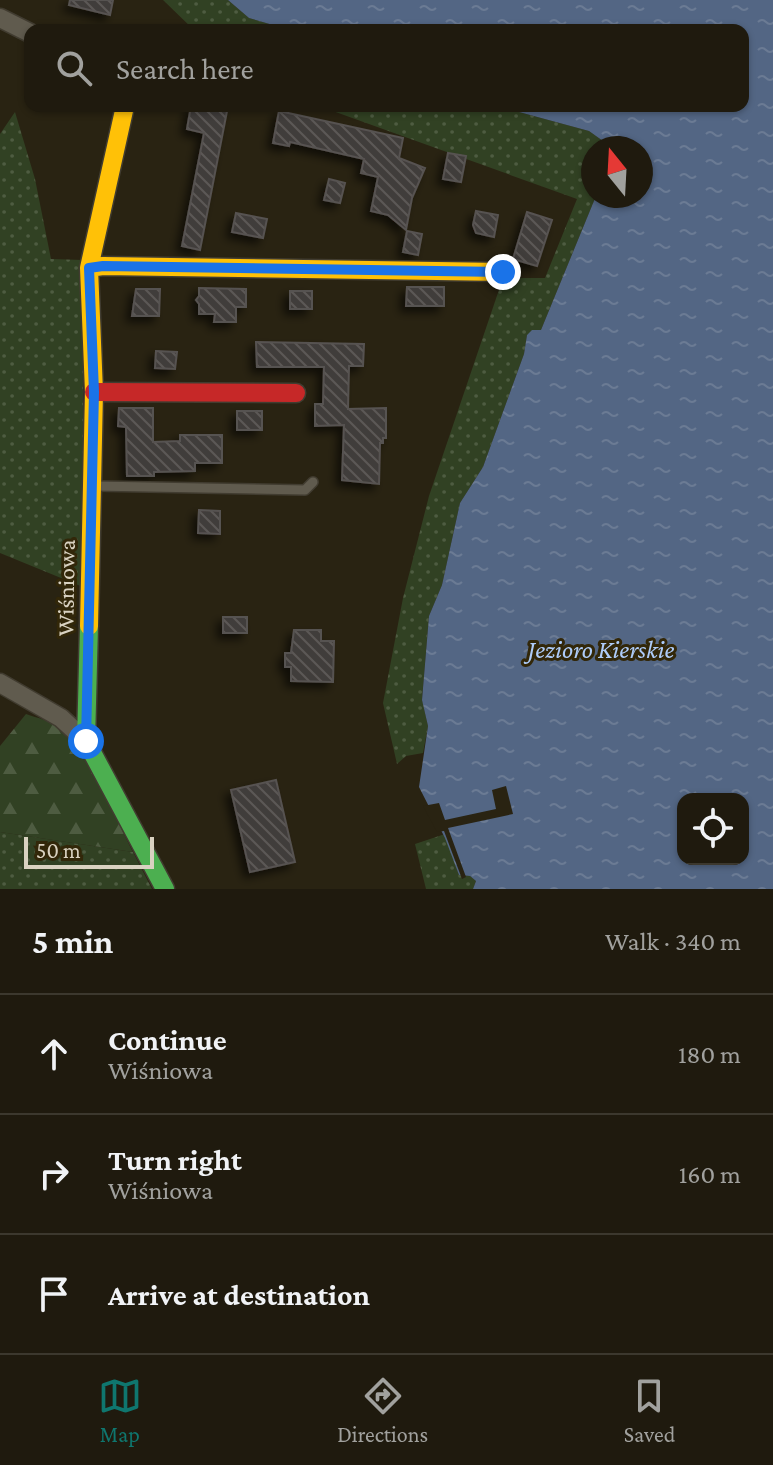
<!DOCTYPE html>
<html lang="en">
<head>
<meta charset="utf-8">
<style>
	:root { --surface:#1f1a0e; --page:#272317; --text:#f1f3f6; --muted:#a1a19e; --line:#3c382e; --accent:#0f766e }
	body { margin:0; font-family:"Crimson Pro",serif; background:var(--page); color:var(--text) }
	.controls { position:absolute; right:24px; bottom:24px; display:grid; overflow:hidden; border-radius:16px; box-shadow:0 2px 6px #0004 }
	.controls button { width:72px; height:72px; display:grid; place-items:center; padding:0; border:0; border-bottom:2px solid var(--line); background:var(--surface); color:var(--text); font:40px sans-serif }
	.compass { position:absolute; left:581px; top:136px; width:72px; height:72px; border-radius:50%; background:var(--surface); box-shadow:0 2px 6px #0004; rotate:342deg }
	.scale { position:absolute; left:24px; bottom:20px; width:130px; box-sizing:border-box; padding-left:8px; border:4px solid #d9d2c1; border-top:0; font-size:22px; line-height:28px; white-space:nowrap; color:#d9d2c1; -webkit-text-stroke:6px #322709; paint-order:stroke }
	.stop { position:absolute; width:24px; height:24px; margin:-18px; border:6px solid #1a73e8; border-radius:50%; background:#fff }
	.stop.end { background:#1a73e8; border-color:#fff; box-shadow:0 2px 8px #0008 }
	.list { margin:0; padding:0; list-style:none }
	h2 { display:flex; justify-content:space-between; align-items:center; height:104px; margin:0; padding:0 32px; font-size:34px }
	h2 small { font-size:26px; font-weight:400; color:var(--muted) }
	.list li { display:grid; grid-template-columns:52px 1fr auto; gap:24px; align-items:center; box-sizing:border-box; height:120px; padding:0 32px; border-top:2px solid var(--line) }
	.list b { display:block; font-size:30px; white-space:nowrap }
	.list p { margin:0; font-size:26px; white-space:nowrap; color:var(--muted) }
	.list em { font-size:26px; font-style:normal; color:var(--muted) }
	.icon { flex:none; width:44px; height:44px; fill:none; stroke:currentColor; stroke-width:2; stroke-linecap:round; stroke-linejoin:round }
	.map { position:relative; flex:none; width:773px; height:889px; overflow:hidden }
	.search { position:absolute; background:var(--surface); box-shadow:0 2px 6px #0004; left:24px; right:24px; top:24px; height:88px; display:flex; align-items:center; gap:20px; box-sizing:border-box; padding:0 28px; border-radius:16px; color:var(--muted); font-size:30px }
	.sheet { height:464px; background:var(--surface) }
	nav { display:flex; justify-content:space-around; align-items:center; box-sizing:border-box; height:112px; border-top:2px solid var(--line); background:var(--surface); font-size:22px; color:var(--muted) }
	nav a { display:grid; justify-items:center; gap:4px }
	nav .on { color:var(--accent) }
	.map>svg:first-child { display:block }
</style>
</head>
<body>
<div class="map">
<svg width="773" height="889" viewBox="0 0 773 889">
	<defs>
		<pattern id="grass-dots" width="8" height="8" patternUnits="userSpaceOnUse" patternTransform="scale(2)"><rect width="8" height="8" fill="#314123"/><path d="M2 2h.1M6 6h.1" fill="none" stroke="#4e5c41" stroke-width="1.8" stroke-linecap="round"/></pattern>
		<pattern id="forest-firs" width="22" height="20" patternUnits="userSpaceOnUse" patternTransform="scale(2)"><rect width="22" height="20" fill="#314123"/><path d="M5 1l3.5 6h-7zM16 11l3.5 6h-7z" fill="#4e5c41"/></pattern>
		<pattern id="water-ripples" width="26" height="14" patternUnits="userSpaceOnUse" patternTransform="scale(2)"><rect width="26" height="14" fill="#536684"/><path d="M2 4q2-2 4 0t4 0M15 11q2-2 4 0t4 0" fill="none" stroke="#6b7b94"/></pattern>
		<pattern id="building-back-hatch" width="6" height="6" patternUnits="userSpaceOnUse" patternTransform="scale(2)"><rect width="6" height="6" fill="#413d3b"/><path d="M-1 5l2 2M0 0l6 6M5-1l2 2" fill="none" stroke="#5c5856"/></pattern>
		<filter id="shadow"><feDropShadow dx="-5.5" dy="5.5" stdDeviation="4" flood-color="#0009"/></filter>
	</defs>
	<rect width="100%" height="100%" fill="#292312"/>
	<!-- grass -->
	<path fill="url(#grass-dots)" d="M 163,0 L 228,0 L 249,18 L 290,30 L 194,30 Z
		M 319,106 L 497,106 L 589,131 L 603,141 L 607,148 L 593,148 L 593,196 L 596,196 L 541,330 L 527,335 L 524,354 L 483,467 L 460,503 L 442,585 L 429,616 L 422,699 L 428,726 L 423,753 L 406,756 L 397,764 L 383,703 L 403,598 L 429,496 L 503,278 L 545,278 L 577,199 Z
		M 15,112 L 35,179 L 51,259 L 83,260 L 83,587 L 0,553 L 0,134 Z
		M 0,832 L 133,852 L 152,889 L 0,889 Z
		M 445,834 L 459,875 L 470,876 L 476,881 L 473,889 L 426,889 L 415,844 Z"/>
	<!-- forest -->
	<path fill="url(#forest-firs)" d="M 26,714 C 37,718 52,721 61,728 C 90,751 115,818 133,852 L 0,832 L 0,746 Z"/>
	<!-- water -->
	<path fill="url(#water-ripples)" fill-rule="evenodd" d="M 228,0 L 773,0 L 773,889 L 473,889 L 476,881 L 470,876 L 459,875 L 445,838 L 419,787 L 428,726 L 422,700 L 429,616 L 442,585 L 460,503 L 483,467 L 524,354 L 527,335 L 532,330 L 541,330 L 596,196 L 641,196 L 641,148 L 607,148 L 603,141 L 589,131 L 497,106 L 743,106 L 743,30 L 290,30 L 249,18 ZM 683,799 L 743,799 L 743,859 L 683,859 Z"/>
	<!-- pier -->
	<path fill="#292312" d="M 506,786 L 513,814 L 448,828 L 466,877 L 462,879 L 444,831 L 437,832 L 423,806 L 439,803 L 445,820 L 496,809 L 492,790 Z"/>
	<!-- building -->
	<path fill="url(#building-back-hatch)" stroke="#575251" stroke-width="2" filter="url(#shadow)" d="M 70,0 L 113,0 L 110,15 L 69,5 Z
		M 191,106 L 228,106 L 200,250 L 182,246 L 204,133 L 187,129 Z
		M 279,111 L 403,138 L 399,158 L 425,168 L 412,198 L 406,230 L 388,215 L 371,211 L 378,177 L 361,173 L 364,159 L 290,142 L 289,146 L 273,143 Z
		M 448,153 L 466,156 L 461,182 L 443,179 Z
		M 329,179 L 345,183 L 340,203 L 324,200 Z
		M 476,211 L 498,215 L 494,237 L 476,233 L 473,225 Z
		M 527,212 L 552,220 L 537,266 L 513,259 Z
		M 236,213 L 267,219 L 263,238 L 232,232 Z
		M 407,231 L 422,234 L 418,255 L 403,252 Z
		M 407,287 L 444,287 L 444,306 L 406,306 Z
		M 199,288 L 246,289 L 246,307 L 236,307 L 236,322 L 214,322 L 215,314 L 199,314 L 199,304 L 196,300 L 199,296 Z
		M 136,289 L 160,289 L 159,316 L 132,316 Z
		M 290,291 L 312,291 L 312,309 L 290,309 Z
		M 256,342 L 364,344 L 363,366 L 349,366 L 348,409 L 386,408 L 386,438 L 383,438 L 383,443 L 380,443 L 379,484 L 342,480 L 344,425 L 315,426 L 315,404 L 323,404 L 324,367 L 257,367 Z
		M 156,351 L 177,352 L 175,369 L 155,368 Z
		M 119,408 L 153,408 L 153,442 L 180,441 L 180,435 L 222,435 L 222,463 L 195,463 L 195,471 L 154,472 L 154,476 L 127,476 L 126,427 L 118,426 Z
		M 237,411 L 262,411 L 262,430 L 237,430 Z
		M 199,510 L 220,511 L 220,534 L 198,533 Z
		M 223,617 L 247,617 L 247,633 L 223,633 Z
		M 294,630 L 321,630 L 321,641 L 334,641 L 333,682 L 291,681 L 291,667 L 285,667 L 285,653 L 291,653 Z
		M 276,780 L 295,862 L 250,872 L 231,790 Z"/>
	<g fill="none" stroke-linecap="round" stroke-linejoin="round">
		<defs>
			<path id="lane" d="M 95,486 L 305,490 L 313,482"/>
			<path id="street" d="M 0,18 L 30,33
				M 0,683 L 61,718 L 86,741"/>
			<path id="fast" d="M 89,626 L 86,741 L 165,889"/>
			<path id="slow" d="M 89,268 L 103,266 L 503,272
				M 89,626 L 94,392 L 89,268 L 125,106"/>
			<path id="jam" d="M 94,392 L 296,393"/>
		</defs>
		<!-- lane casing -->
		<use href="#lane" stroke="#413c30" stroke-width="12"/>
		<!-- street casing -->
		<use href="#street" stroke="#413c30" stroke-width="21"/>
		<!-- fast casing -->
		<use href="#fast" stroke="#413c30" stroke-width="21"/>
		<!-- slow casing -->
		<use href="#slow" stroke="#413c30" stroke-width="21"/>
		<!-- jam casing -->
		<use href="#jam" stroke="#413c30" stroke-width="21"/>
		<!-- lane -->
		<use href="#lane" stroke="#605b4e" stroke-width="9"/>
		<!-- street -->
		<use href="#street" stroke="#605b4e" stroke-width="18"/>
		<!-- fast -->
		<use href="#fast" stroke="#4caf50" stroke-width="18"/>
		<!-- slow -->
		<use href="#slow" stroke="#ffc107" stroke-width="18"/>
		<!-- jam -->
		<use href="#jam" stroke="#c62828" stroke-width="18"/>
	</g>
	<g fill="none" stroke-linecap="round" stroke-linejoin="round">
		<!-- route -->
		<path stroke="#1a73e8" stroke-width="10" d="M 86,741 L 94,392 L 89,268 L 103,266 L 503,272"/>
	</g>
	<g text-anchor="middle" stroke-width="6" stroke-linejoin="round" paint-order="stroke">
		<!-- street labels -->
		<g font-size="24" fill="#d9d2c1" stroke="#322709">
			<text transform="translate(66 588) rotate(-89)" y="8">Wiśniowa</text>
		</g>
		<!-- water labels -->
		<g font-size="26" font-style="italic" fill="#aeccf9" stroke="#322709">
			<text x="601" y="658">Jezioro Kierskie</text>
		</g>
	</g>
</svg>
<div class="controls">
<button><svg class="icon" aria-label="locate" viewBox="0 0 24 24"><circle cx="12" cy="12" r="6"/><path d="M12 2v4M12 18v4M2 12h4M18 12h4"/></svg></button>
</div>
<svg class="compass" viewBox="-18 -18 36 36"><path d="M0-13l5 13h-10z" fill="#e53935"/><path d="M0 13l5-13h-10z" fill="#a1a19e"/></svg>
<div class="scale">50 m</div>
<div class="stop" style="left:86px;top:741px"></div>
<div class="stop end" style="left:503px;top:272px"></div>
<div class="search"><svg class="icon" aria-label="search" viewBox="0 0 24 24"><circle cx="10" cy="10" r="6"/><path d="M15 15l6 6"/></svg>Search here</div>
</div>
<section class="sheet">
<h2>5 min<small>Walk · 340 m</small></h2>
<ul class="list">
<li><svg class="icon" aria-label="ahead" viewBox="0 0 24 24"><path d="M12 20V5M6 11l6-6 6 6"/></svg><div><b>Continue</b><p>Wiśniowa</p></div><em>180 m</em></li>
<li><svg class="icon" aria-label="right" viewBox="0 0 24 24"><path d="M7 20v-9h11M14 6l5 5-5 5"/></svg><div><b>Turn right</b><p>Wiśniowa</p></div><em>160 m</em></li>
<li><svg class="icon" aria-label="arrive" viewBox="0 0 24 24"><path d="M6 21V4h12l-3 4 3 4H6"/></svg><div><b>Arrive at destination</b></div></li>
</ul>
</section>
<nav>
<a class="on"><svg class="icon" aria-label="map" viewBox="0 0 24 24"><path d="M3 6l6-2 6 2 6-2v14l-6 2-6-2-6 2zM9 4v14M15 6v14"/></svg>Map</a>
<a><svg class="icon" aria-label="directions" viewBox="0 0 24 24"><path d="M12 3l9 9-9 9-9-9zM9 14v-3h6M13 9l2 2-2 2"/></svg>Directions</a>
<a><svg class="icon" aria-label="saved" viewBox="0 0 24 24"><path d="M7 4h10v16l-5-4-5 4z"/></svg>Saved</a>
</nav>
</body>
</html>
